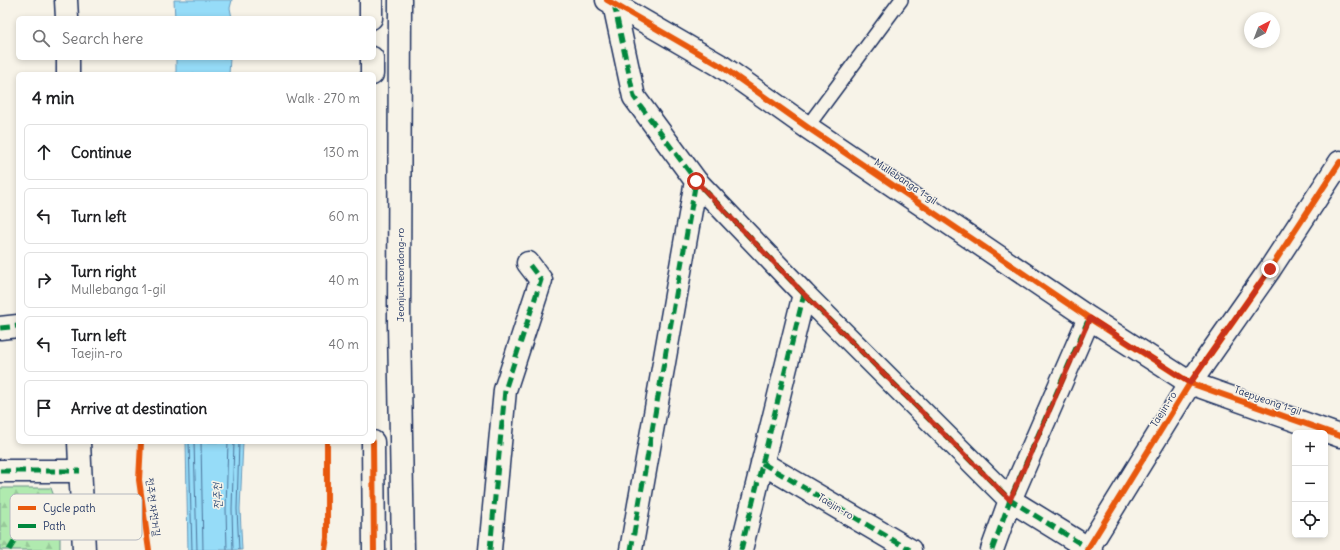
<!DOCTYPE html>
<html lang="en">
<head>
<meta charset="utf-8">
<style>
	:root { --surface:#fff; --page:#f2f2f2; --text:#202124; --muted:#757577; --line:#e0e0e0 }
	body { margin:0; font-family:Delius,"Poor Story",sans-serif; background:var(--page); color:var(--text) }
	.controls { position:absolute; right:12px; bottom:12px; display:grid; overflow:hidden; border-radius:6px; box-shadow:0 2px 6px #0003 }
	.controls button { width:36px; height:36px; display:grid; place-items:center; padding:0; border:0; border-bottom:1px solid var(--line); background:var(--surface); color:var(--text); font:20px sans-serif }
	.compass { position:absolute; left:1244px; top:12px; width:36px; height:36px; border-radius:50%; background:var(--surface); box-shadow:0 2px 6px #0003; rotate:42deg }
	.stop { position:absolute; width:12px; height:12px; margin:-9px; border:3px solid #c8321e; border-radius:50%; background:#fff }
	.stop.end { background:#c8321e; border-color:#fff; box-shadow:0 1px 4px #0008 }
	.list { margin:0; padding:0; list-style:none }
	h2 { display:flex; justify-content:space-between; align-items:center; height:52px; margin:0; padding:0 16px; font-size:17px }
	h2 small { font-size:13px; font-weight:400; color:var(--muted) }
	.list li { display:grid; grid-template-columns:26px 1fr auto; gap:12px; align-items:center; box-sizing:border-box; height:56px; margin:0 8px 8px; padding:0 8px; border:1px solid var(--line); border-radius:6px }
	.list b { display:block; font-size:15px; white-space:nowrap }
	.list p { margin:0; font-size:13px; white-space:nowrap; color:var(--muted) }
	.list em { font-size:13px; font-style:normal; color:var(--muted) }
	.icon { flex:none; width:22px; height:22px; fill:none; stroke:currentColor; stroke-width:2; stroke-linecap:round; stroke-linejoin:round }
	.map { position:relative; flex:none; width:1340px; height:550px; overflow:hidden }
	.search { position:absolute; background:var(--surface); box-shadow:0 2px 6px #0003; left:16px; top:16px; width:360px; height:44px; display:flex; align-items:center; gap:10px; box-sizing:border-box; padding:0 14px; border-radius:6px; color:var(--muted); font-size:15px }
	.panel { position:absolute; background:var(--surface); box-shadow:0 2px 6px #0003; left:16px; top:72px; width:360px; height:372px; border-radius:6px }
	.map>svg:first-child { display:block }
</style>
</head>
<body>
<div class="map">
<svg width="1340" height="550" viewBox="0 0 1340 550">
	<defs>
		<pattern id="forest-firs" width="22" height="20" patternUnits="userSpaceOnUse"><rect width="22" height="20" fill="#b0eaaf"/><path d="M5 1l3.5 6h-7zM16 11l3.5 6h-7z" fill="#97c999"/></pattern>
	</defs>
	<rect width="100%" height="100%" fill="#f7f3e8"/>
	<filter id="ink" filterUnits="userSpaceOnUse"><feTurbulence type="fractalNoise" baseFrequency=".025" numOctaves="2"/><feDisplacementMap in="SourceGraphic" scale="8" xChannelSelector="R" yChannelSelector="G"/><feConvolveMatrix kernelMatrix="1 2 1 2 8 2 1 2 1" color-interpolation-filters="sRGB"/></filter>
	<g filter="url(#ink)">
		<!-- forest -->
		<path fill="url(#forest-firs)" stroke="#668c86" d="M 0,488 L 51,488 L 60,513 L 60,550 L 0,550 Z"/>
		<!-- water -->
		<path fill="#96dcf8" stroke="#6597ba" d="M 174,0 L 232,0 L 230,8 L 232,18 L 175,18 Z
			M 176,58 L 230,58 L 229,74 L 176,74 Z
			M 186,442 L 243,442 L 240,509 L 242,550 L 188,550 Z"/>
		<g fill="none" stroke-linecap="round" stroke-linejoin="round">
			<!-- shore -->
			<path stroke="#4c749c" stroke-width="1" d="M 189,442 L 192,550
				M 194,442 L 197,550
				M 201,442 L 203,550
				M 227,550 L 226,509 L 228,442
				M 233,550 L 232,509 L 234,442
				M 239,550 L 237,509 L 239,442"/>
			<defs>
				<path id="lane" d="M 807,127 L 901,0"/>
				<path id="street" d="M 66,0 L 67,18
					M 607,0 L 721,66 L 807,127 L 1089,318 L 1190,383 L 1340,436
					M 614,4 L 634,97 L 696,181 L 804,294 L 1010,500 L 1091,550
					M 68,58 L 68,74
					M 0,328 L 18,326
					M 79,442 L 84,550
					M 762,463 L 910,550
					M 0,471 L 80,471
					M 490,550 L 505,390 L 541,280 L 528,263
					M 631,550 L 696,181
					M 741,550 L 804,294
					M 992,550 L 1010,500 L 1089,318"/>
				<path id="secondary" d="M 371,0 L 371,18
					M 400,0 L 399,324 L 403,550
					M 372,58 L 372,74
					M 373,442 L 374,550
					M 1087,550 L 1190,383 L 1270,269 L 1340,162"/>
			</defs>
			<!-- lane casing -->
			<use href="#lane" stroke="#1b2f5e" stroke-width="16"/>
			<!-- street casing -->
			<use href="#street" stroke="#1b2f5e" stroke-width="25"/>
			<!-- secondary casing -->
			<use href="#secondary" stroke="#1b2f5e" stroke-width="25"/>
			<!-- lane -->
			<use href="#lane" stroke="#f7f3e8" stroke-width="13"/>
			<!-- street -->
			<use href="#street" stroke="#f7f3e8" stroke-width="22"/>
			<!-- secondary -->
			<use href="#secondary" stroke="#f7f3e8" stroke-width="22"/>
			<!-- quiet -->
			<path stroke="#00873e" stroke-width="5" stroke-dasharray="10 5" stroke-linecap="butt" d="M 614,4 L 634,97 L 696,181 L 804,294 L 1010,500 L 1091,550
				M 0,328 L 18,326
				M 762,463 L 910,550
				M 0,471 L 80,471
				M 9,550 L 20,532 L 37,528 L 83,526
				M 490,550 L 505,390 L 541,280 L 528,263
				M 631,550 L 696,181
				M 741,550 L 804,294
				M 992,550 L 1010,500 L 1089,318"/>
			<defs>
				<path id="cycleway" d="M 607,0 L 721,66 L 807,127 L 1089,318 L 1190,383 L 1340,436
					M 141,442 L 139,480 L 149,550
					M 373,442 L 374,550
					M 325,550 L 327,537 L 327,442
					M 1087,550 L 1190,383 L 1270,269 L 1340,162"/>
			</defs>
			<!-- cycleway casing -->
			<use href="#cycleway" stroke="#f7f3e8" stroke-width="8"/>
			<!-- cycleway -->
			<use href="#cycleway" stroke="#e8590c" stroke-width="6"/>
		</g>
	</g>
	<g fill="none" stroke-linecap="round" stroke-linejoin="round" filter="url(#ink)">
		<!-- route -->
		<path stroke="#c8321e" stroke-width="5" d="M 696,181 L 804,294 L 1010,500 L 1090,318 L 1190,383 L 1270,269"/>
	</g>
	<g text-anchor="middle" stroke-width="3" stroke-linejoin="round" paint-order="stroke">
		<!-- street labels -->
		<g font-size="10" fill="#1b2f5e" stroke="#f7f3e8">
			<text transform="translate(906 181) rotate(34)" y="4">Mullebanga 1-gil</text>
			<text transform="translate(400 275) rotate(-90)" y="4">Jeonjucheondong-ro</text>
			<text transform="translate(1268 400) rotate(19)" y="4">Taepyeong 1-gil</text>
			<text transform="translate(1163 409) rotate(-58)" y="4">Taejin-ro</text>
			<text transform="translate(836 506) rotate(31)" y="4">Taejin-ro</text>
			<text transform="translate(154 507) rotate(83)" y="4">전주천 자전거길</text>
		</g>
		<!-- water labels -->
		<g font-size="11" font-style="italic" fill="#34527d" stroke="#f7f3e8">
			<text transform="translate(217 496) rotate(-92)" y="4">전주천</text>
		</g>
	</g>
	<!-- legend -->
	<rect x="10" y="494" width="132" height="46" rx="6" fill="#f7f3e8" stroke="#b5b8bf" stroke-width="1"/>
	<rect x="18" y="506" width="18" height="4" fill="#e8590c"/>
	<rect x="18" y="524" width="18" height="4" fill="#00873e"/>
	<g font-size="11" fill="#1b2f5e">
		<text x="43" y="512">Cycle path</text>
		<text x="43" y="530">Path</text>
	</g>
</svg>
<div class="controls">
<button>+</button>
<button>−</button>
<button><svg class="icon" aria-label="locate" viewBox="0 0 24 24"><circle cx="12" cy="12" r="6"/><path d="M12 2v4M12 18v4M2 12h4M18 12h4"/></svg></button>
</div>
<svg class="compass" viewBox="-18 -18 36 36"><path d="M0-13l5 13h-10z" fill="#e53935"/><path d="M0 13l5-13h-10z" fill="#757577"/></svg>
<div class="stop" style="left:696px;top:181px"></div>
<div class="stop end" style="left:1270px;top:269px"></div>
<div class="search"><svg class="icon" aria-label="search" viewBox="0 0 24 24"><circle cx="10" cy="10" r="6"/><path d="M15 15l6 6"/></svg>Search here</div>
<section class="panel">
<h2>4 min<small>Walk · 270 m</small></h2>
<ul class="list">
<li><svg class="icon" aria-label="ahead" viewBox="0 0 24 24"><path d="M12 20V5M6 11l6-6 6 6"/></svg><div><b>Continue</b></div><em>130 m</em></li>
<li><svg class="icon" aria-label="left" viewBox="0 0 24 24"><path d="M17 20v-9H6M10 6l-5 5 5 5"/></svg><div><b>Turn left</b></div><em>60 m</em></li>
<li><svg class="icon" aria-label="right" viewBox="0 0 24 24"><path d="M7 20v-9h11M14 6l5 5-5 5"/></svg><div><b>Turn right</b><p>Mullebanga 1-gil</p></div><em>40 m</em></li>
<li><svg class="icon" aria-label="left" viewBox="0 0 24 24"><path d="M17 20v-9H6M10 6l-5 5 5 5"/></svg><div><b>Turn left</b><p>Taejin-ro</p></div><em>40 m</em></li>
<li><svg class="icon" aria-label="arrive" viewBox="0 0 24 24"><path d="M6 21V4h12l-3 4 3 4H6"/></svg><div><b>Arrive at destination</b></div></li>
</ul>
</section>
</div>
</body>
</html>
